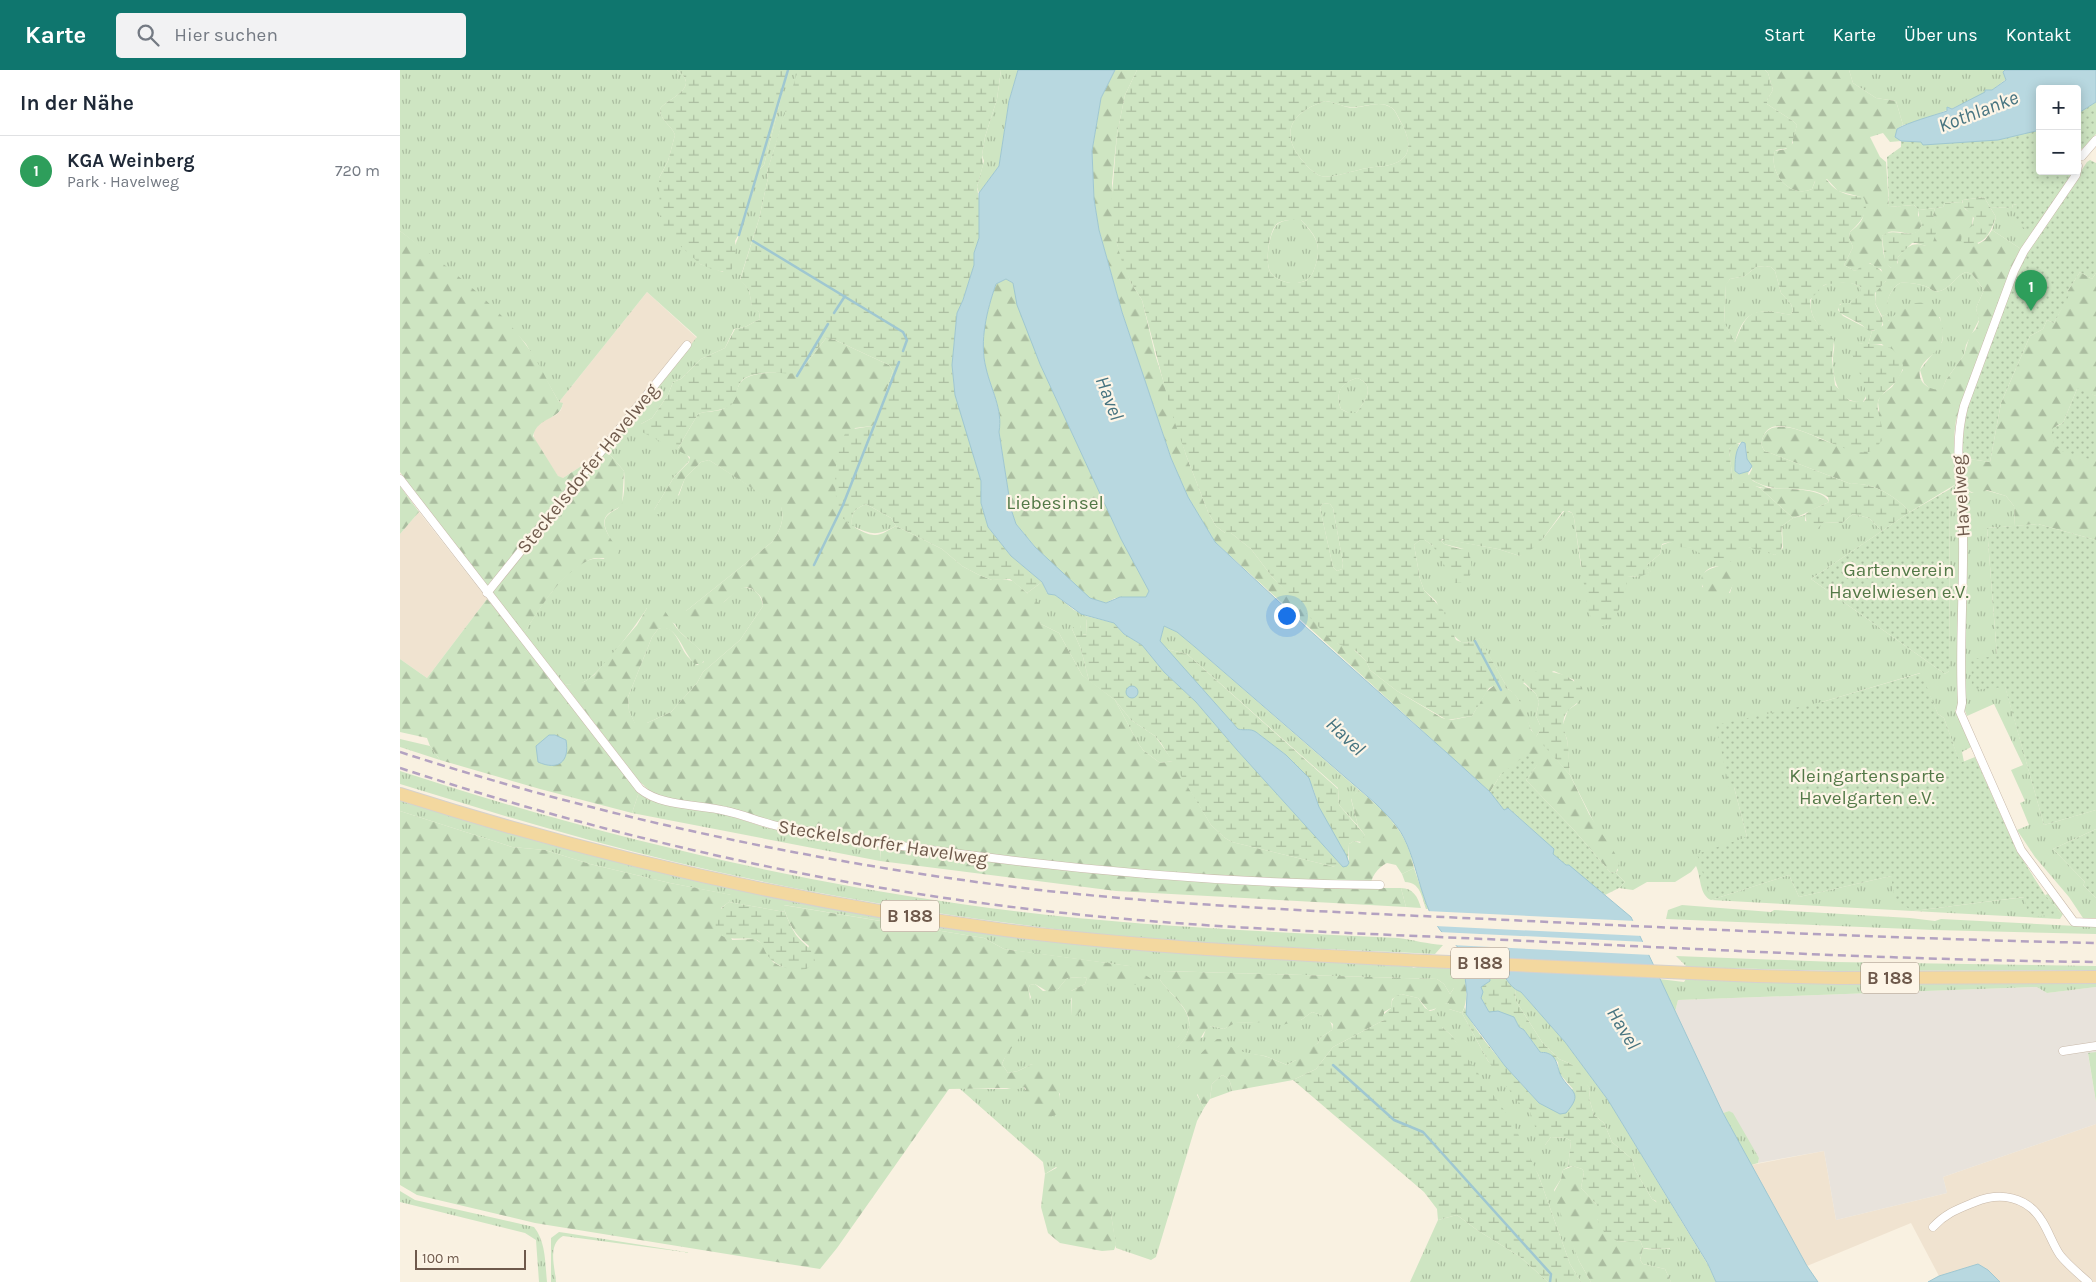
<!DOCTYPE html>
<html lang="de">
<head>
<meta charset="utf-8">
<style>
	:root { --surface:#fff; --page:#f2f2f3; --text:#1f2937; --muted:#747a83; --line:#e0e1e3; --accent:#0f766e }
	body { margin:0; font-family:Karla,sans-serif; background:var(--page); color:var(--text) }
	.controls { position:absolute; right:15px; top:15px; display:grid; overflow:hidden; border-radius:5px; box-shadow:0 2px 12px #0003 }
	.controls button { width:45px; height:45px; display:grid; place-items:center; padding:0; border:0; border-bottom:1px solid var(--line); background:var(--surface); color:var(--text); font:25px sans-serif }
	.scale { position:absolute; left:15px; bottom:12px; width:111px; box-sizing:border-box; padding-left:5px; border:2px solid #6e594b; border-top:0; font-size:14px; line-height:18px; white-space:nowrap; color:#6e594b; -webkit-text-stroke:4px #fdf5e7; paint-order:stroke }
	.you { position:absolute; left:886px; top:545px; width:18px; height:18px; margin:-12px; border:4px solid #fff; border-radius:50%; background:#1a73e8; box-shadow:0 0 0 8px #1a73e833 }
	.badge { display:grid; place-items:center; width:32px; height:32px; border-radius:50%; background:var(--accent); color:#fff; font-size:16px; font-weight:700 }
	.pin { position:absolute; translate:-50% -41px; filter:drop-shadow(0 1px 2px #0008) }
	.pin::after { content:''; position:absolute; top:26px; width:18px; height:15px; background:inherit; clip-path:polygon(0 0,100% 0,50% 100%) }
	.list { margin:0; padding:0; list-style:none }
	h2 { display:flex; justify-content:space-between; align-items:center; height:65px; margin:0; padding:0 20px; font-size:21px }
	h2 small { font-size:16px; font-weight:400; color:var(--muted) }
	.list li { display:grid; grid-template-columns:32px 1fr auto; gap:15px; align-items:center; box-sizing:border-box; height:70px; padding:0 20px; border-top:1px solid var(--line) }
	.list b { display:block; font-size:19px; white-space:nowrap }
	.list p { margin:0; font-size:16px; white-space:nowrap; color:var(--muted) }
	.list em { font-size:16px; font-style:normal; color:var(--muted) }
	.icon { flex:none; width:28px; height:28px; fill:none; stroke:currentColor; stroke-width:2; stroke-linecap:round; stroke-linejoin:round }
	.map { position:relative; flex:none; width:1696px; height:1212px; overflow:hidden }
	header { display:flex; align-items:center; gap:30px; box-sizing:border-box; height:70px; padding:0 25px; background:var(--accent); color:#fff }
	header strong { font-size:24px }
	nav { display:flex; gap:28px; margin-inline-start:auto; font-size:18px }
	.search { width:350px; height:45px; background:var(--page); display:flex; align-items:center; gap:12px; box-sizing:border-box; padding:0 18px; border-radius:5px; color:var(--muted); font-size:19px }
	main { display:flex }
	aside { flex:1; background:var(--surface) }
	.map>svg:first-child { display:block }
</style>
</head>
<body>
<header>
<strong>Karte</strong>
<div class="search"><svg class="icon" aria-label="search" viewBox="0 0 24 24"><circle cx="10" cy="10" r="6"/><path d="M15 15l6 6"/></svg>Hier suchen</div>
<nav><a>Start</a><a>Karte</a><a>Über uns</a><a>Kontakt</a></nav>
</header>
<main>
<aside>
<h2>In der Nähe<small></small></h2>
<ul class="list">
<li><span class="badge" style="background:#2e9e5b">1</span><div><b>KGA Weinberg</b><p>Park · Havelweg</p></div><em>720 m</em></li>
</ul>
</aside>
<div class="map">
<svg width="1696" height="1212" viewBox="0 0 1696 1212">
	<defs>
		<pattern id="grass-tufts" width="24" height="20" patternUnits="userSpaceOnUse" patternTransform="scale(1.25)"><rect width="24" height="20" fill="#cee5c2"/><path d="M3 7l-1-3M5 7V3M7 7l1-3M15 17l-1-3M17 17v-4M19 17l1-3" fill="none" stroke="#abbda0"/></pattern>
		<pattern id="forest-firs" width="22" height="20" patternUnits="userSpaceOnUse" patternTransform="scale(1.25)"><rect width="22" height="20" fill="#cee5c2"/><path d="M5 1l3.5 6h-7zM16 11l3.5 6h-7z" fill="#abbda0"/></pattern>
		<pattern id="wetland-marsh" width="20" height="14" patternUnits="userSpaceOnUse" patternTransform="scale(1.25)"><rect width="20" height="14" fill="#cee5c2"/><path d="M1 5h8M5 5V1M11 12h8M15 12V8" fill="none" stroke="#abbda0"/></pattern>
		<pattern id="garden-dots" width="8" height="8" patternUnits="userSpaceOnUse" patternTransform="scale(1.25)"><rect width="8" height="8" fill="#cee5c2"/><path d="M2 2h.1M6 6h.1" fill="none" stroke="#abbda0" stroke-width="1.8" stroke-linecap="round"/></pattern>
	</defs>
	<rect width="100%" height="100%" fill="#f9f1e1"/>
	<!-- residential -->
	<path fill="#f0e3d0" d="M 247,222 L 297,268 L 206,380 L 163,408 L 159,408 L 134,369 L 134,361 L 141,352 L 156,345 L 161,340 L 163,334 L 159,332 Z
		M 19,442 L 87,529 L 27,608 L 0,589 L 0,464 Z
		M 1696,1054 L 1696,1212 L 1600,1212 L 1588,1200 L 1578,1194 L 1539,1206 L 1511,1153 L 1407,1196 L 1351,1095 L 1424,1081 L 1436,1150 L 1547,1123 L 1543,1107 Z"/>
	<!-- industrial -->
	<path fill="#e8e3dc" d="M 1637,917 L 1647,923 L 1696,917 L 1696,982 L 1688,984 L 1696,1032 L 1696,1054 L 1543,1107 L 1547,1123 L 1436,1150 L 1424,1081 L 1358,1093 L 1359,1088 L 1329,1041 L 1323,1043 L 1275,942 L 1278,930 Z"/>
	<!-- grass -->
	<path fill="url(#grass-tufts)" fill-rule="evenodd" d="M 0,0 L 277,0 C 302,18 268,28 260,39 C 260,51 272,55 275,65 L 268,91 L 259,108 L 300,194 L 323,202 C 340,170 349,135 359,100 L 364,95 L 388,0 L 399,0 L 367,102 L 368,108 L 359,149 L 340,209 L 349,220 L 352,236 L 359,242 L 360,249 L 345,257 L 334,259 L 325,278 L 301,289 L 281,309 L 273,312 L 268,325 L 252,348 L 241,354 L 287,385 L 290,390 L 274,407 L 254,440 L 279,425 L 285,408 L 301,392 L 309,390 L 381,436 C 385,450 380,461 372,472 L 286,541 C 297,538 311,538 322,533 C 328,530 332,523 337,520 C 350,513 362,524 363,536 L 340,570 L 303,602 L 297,613 L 271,642 L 247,653 L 235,654 L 229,641 L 228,627 L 252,567 L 258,559 C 274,553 278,572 285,583 C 288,588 293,591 297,595 L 304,592 L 300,580 L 279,561 L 275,554 L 247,538 C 237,554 200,604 184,612 C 178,615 171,614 165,615 L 124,563 C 139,540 172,482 204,489 L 211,470 C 207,462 200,451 209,444 C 212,441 217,440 219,437 C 225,431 225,410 224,401 L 206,380 L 297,267 L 247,222 L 159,332 L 126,274 L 99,244 L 57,206 L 0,161 Z
		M 601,0 L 618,0 L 609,31 L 599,96 L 579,123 L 577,117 L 584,91 L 582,85 L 585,67 L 597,29 Z
		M 1449,0 L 1605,0 L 1603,2 L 1606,9 L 1592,20 L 1551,39 L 1547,37 L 1547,40 L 1521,51 L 1503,55 L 1496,31 L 1476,28 L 1453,13 Z
		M 925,31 C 934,32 939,35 947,37 C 962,40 978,28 992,38 C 996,41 999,50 1002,54 C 1017,84 1004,96 974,97 C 960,98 933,109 921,106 C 914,104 906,95 901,89 C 878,60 895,41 925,31 Z
		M 1613,134 L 1617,135 L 1632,163 L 1621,179 L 1592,160 L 1596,147 L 1590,137 L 1612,138 Z
		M 901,150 C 913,164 921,171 917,190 C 915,197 913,206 907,210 C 896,216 879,213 871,203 C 864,194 869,159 879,153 C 885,149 894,150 901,150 Z
		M 1365,196 L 1371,197 L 1375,201 L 1381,223 L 1391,234 L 1393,241 L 1391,244 C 1386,245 1381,243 1375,242 C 1349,239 1342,249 1335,272 L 1324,253 L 1326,214 L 1330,209 L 1345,206 L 1356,197 Z
		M 1566,202 L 1572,204 L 1584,220 L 1576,238 L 1579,250 L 1566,275 L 1564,285 L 1546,310 L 1542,320 L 1531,320 L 1524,313 L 1520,300 L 1542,272 L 1543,267 L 1540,247 L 1489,250 L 1487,254 L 1483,255 L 1482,246 L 1487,244 C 1485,232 1490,219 1500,213 C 1508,212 1518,214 1525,216 C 1530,218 1534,223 1540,221 C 1551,218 1555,206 1566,202 Z
		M 1448,212 L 1460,216 L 1462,223 L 1450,233 L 1440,234 L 1438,240 L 1443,246 L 1472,261 L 1468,275 L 1459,273 L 1467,324 L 1463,332 C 1438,334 1432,308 1433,288 C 1433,283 1435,278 1434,273 C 1431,264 1422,260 1417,253 C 1407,240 1408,221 1425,215 C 1431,212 1441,213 1448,212 Z
		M 957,308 C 977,315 965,332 956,343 L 949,343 L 941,339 C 935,323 940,313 957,308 Z
		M 1334,374 L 1339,374 L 1337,381 L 1335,401 L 1339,404 L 1349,401 L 1348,404 L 1353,411 L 1370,419 C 1357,417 1346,413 1333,413 L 1329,379 Z
		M 1556,414 L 1564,416 C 1570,426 1575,423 1585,420 L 1606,426 L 1614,436 L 1615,456 L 1587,458 L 1597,586 L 1573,619 L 1605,616 L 1644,755 L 1696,740 L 1696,759 L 1653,779 L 1685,812 L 1683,815 L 1696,828 L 1696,848 L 1683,848 L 1669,827 L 1635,787 L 1617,760 L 1629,755 L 1620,733 L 1625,731 L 1611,700 L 1623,695 L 1594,634 L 1567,646 L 1564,638 L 1555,640 L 1571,677 L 1562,682 L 1564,692 L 1560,694 L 1544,648 L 1538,644 L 1520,603 L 1422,632 L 1330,717 L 1334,717 L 1347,767 L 1311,830 L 1389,805 L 1399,827 L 1491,806 L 1513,841 L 1625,827 L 1662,844 L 1645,825 L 1648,824 L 1663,844 L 1660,849 L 1311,830 C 1299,825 1301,806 1296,796 L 1291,802 L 1275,812 L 1247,812 L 1233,820 L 1219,818 L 1225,812 L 1216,803 L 1218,800 L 1170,705 L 1167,669 L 1162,657 L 1168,640 L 1177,634 L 1174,610 L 1154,601 L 1123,613 L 1136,624 L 1139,632 L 1136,646 L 1140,655 L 1140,660 L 1136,667 C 1124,652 1126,631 1108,619 L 1079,568 L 1075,573 L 1061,572 L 1052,564 L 1036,531 L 1024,520 L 1020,509 L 1014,475 L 1020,470 L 1025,470 L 1033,476 L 1064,479 L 1044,474 L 1041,471 L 1044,469 L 1098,479 L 1120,486 L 1142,470 L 1165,440 L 1172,443 L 1174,448 L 1181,497 C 1203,502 1230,514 1251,501 L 1247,498 L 1247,495 L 1260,484 L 1262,475 L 1270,472 C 1294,483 1322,476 1348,477 C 1356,477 1367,482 1375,485 L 1383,478 L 1382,456 L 1393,448 L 1405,445 L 1405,451 L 1421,454 L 1424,452 L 1442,453 L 1453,444 L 1469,448 L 1482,461 L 1411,509 L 1545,604 L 1549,601 L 1550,419 ZM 1320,496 L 1334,509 L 1330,523 L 1302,517 C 1302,503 1305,497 1320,496 Z
		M 923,433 L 930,434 L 933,438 L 943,493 L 942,499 L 937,501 L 933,497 L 920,438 Z
		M 466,434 L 491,448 L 496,456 C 475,467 472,464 452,456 C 451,443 454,439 466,434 Z
		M 642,512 L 647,523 L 655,525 L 674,540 L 686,546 L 687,564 L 682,565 L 680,555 L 672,559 L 681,579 L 689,611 L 682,605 L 659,563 L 641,554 L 627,523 Z
		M 764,556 L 777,562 L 795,577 L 959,720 L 951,729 L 958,756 L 939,735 L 938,718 L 787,584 L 766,579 L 760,571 Z
		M 715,630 L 731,650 L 755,666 L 773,691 L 760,693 L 743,680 L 738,673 Z
		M 0,669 L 30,676 L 40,690 L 0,677 Z
		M 0,701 C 183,761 370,807 561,834 C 706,855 852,861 998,868 C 1014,870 1027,874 1043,875 L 1035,884 C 922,878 809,876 697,864 C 555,848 413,825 275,792 C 182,770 91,742 0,714 Z
		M 239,722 L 247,729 L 253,731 L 321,743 L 367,758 L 480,777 L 480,791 L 232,743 Z
		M 0,729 L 432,838 L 1011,895 L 1013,898 L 1022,896 L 1054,899 L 1054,918 L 1050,924 L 1044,914 L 1037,909 L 765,901 L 760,910 C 778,934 805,948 777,978 L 803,967 L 806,959 L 811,956 L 824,959 L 834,953 L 901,950 L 912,942 C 922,945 933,948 932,960 L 921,967 L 918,973 L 896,990 L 887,995 L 865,986 L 838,982 L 829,977 L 797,1025 L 804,1038 L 797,1051 L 756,1187 L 751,1190 L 716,1178 L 711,1144 L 656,1097 L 645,1104 L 643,1092 L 559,1018 C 580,1018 605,1021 624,1017 L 625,1020 L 657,1043 L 660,1024 L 632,994 L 618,1001 L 608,1003 L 602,994 L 631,927 L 628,919 L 630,915 L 635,914 L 643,921 L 658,919 L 667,908 L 683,907 L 687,908 L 685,914 L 671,921 L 672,946 L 692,914 L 709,913 L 729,896 L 604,879 L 584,868 L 384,835 L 385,842 L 329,832 L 331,825 L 270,813 L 190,794 L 145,780 L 112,777 L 0,741 Z
		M 1014,798 L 1028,839 L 1026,839 C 1022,827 1020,812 1005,812 L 1002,804 Z
		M 1001,818 C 1013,818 1018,827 1021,838 L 1006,837 Z
		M 1282,835 L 1371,842 L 1374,840 L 1510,848 L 1535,851 L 1541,849 L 1696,857 L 1696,864 L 1534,860 L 1266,849 L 1268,840 Z
		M 1276,886 L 1436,892 L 1696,896 L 1696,900 L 1438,901 L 1287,897 Z
		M 1259,909 L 1284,912 L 1286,909 L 1696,912 L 1696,917 L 1647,923 L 1637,917 L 1278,930 L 1275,942 Z
		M 1115,919 L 1121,922 L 1165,972 L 1208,1030 L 1308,1195 L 1316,1212 L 1271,1212 L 1265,1199 L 1243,1194 L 1240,1190 L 1243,1178 C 1248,1181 1263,1178 1270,1179 L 1256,1131 L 1252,1129 L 1235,1100 L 1232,1089 L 1212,1072 L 1204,1053 L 1194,1045 L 1189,1028 L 1190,1019 L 1171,994 L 1159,989 L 1142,972 L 1116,931 Z
		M 1049,933 L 1049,939 L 1062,943 L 1088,991 L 1129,1038 L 1145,1075 L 1151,1067 L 1166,1068 L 1171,1071 L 1168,1097 L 1163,1100 L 1161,1109 L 1154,1120 L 1179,1191 L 1191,1212 L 1181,1212 L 1170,1194 L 1138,1104 L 1052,966 L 1042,957 L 1034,940 L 1040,934 Z
		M 1696,982 L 1696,1032 L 1688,983 Z
		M 822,1005 C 830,1008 831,1013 832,1021 L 810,1029 L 812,1014 Z
		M 1329,1041 L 1333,1043 L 1359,1088 L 1358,1093 L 1351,1095 L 1323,1043 Z
		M 0,1121 L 15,1130 L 134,1157 C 146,1172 145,1193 147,1212 L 139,1212 L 136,1170 L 125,1163 L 0,1132 Z
		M 1057,1145 L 1077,1160 L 1119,1186 L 1148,1212 L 1010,1212 L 1038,1150 Z
		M 159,1162 L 166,1163 L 292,1183 L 163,1166 C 147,1175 155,1197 156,1212 L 151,1212 L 151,1168 Z"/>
	<!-- forest -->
	<path fill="url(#forest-firs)" d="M 715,0 L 737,0 L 725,25 L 717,64 L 712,113 L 717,174 L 731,213 L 742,230 L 755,284 L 786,385 L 808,442 L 816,456 L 825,463 L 831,463 L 851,479 L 873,508 L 938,574 L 952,578 L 966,591 L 970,600 L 997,621 L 1042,648 L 1051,650 L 1072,646 L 1086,622 L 1096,614 L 1102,615 L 1114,623 L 1124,638 L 1131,660 L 1170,705 L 1189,744 L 1218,788 L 1219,794 L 1216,803 L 1210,802 L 1174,760 L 1126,710 L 1137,695 L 1101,704 L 1090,722 L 815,472 L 788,427 L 771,388 L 722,242 L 699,160 L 694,129 L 692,81 L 701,28 Z
		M 1365,0 L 1449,0 L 1453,13 L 1476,28 L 1496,31 L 1503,55 L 1497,59 L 1497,68 L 1501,71 L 1490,72 L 1483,63 L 1470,67 L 1480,87 L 1486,92 L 1489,137 L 1514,135 L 1519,140 L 1518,145 L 1522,154 C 1516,172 1502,159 1489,162 C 1487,163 1484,165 1482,166 C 1483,179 1482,189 1491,198 L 1498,193 L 1498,187 C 1507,177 1512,171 1526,176 L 1536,154 L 1533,145 L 1535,138 L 1543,137 L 1545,133 L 1562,132 L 1565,139 L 1573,145 L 1572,156 L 1578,174 L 1585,170 L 1592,160 L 1621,179 L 1586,265 L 1556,350 L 1554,367 L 1556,414 L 1510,442 C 1495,426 1473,412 1451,414 L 1365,381 C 1361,377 1361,372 1363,367 C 1372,345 1410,364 1423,370 C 1437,376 1451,379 1465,382 L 1479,340 L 1478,332 L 1480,326 L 1492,317 L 1503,300 L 1482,274 L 1468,275 L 1472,261 C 1491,256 1500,230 1523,233 C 1539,235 1547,261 1541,274 C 1537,284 1523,289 1520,300 C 1517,313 1531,322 1542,319 L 1546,310 L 1564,285 L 1570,265 L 1576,259 L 1579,251 L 1576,238 L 1584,220 L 1572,204 L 1566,202 C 1555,206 1551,218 1540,221 C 1533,223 1531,218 1525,216 C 1518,214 1508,212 1500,213 C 1490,219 1485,232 1488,244 L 1482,246 L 1475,233 L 1476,220 L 1486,211 L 1481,199 L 1477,198 L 1470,193 L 1455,201 L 1444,195 L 1453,177 L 1449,168 L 1450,162 C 1465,150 1466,145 1461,127 L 1438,121 L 1427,109 L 1415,111 L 1412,119 C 1389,129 1368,102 1375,81 L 1386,79 L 1393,73 L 1393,68 L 1397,55 L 1393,51 L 1367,34 L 1367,30 L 1373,20 L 1368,3 Z
		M 0,161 C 40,191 98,234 126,275 C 139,292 148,313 159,332 L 163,333 C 160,351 138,346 133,366 L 158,406 L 163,408 L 206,380 L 224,401 L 222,435 C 218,439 212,440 208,444 C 197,454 213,472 219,480 L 218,484 C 209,492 199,485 189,490 C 159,505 142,536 124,563 L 83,514 L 0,402 Z
		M 1680,202 L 1692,209 L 1696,203 L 1696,326 L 1677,319 L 1663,353 L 1656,356 L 1696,391 L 1696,470 L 1638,454 L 1615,456 L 1614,436 L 1606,426 L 1587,420 L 1576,424 L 1567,420 L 1564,416 L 1562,388 L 1590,392 L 1601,333 L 1630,266 L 1643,259 L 1647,250 L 1654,253 L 1669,224 L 1667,222 Z
		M 606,209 L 613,213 L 640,294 L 721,469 L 749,521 L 746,527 L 715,528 L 706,533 L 690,528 L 683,523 L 635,477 L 616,454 L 611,439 L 599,362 C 603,339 591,320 586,298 C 579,271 587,240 596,214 Z
		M 426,268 L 435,270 L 489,295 L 493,301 L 475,354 L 472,356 L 455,358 L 436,398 L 436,418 L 440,445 C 449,453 461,464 474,465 C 481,466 490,459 496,456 L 542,479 L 562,496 L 579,505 L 592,510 L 602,509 L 613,511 L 644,538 L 640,551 L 641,554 L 659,563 L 682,605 L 715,630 L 738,673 L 743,680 L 760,693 L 773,691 L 811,755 L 825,768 L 832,772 L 935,797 L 943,797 L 949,793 L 949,774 L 954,771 L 960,773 L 965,765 L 958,756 L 951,728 L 959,720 C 987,743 1007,762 1014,798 L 1002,804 L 996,795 L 987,793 C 977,798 971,807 970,818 L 1001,818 L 1006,837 L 716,821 L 480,791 L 481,771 L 370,752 L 323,737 L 261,727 L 251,722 L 239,711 L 165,615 L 184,612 L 194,605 L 237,555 L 247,538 L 251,536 L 261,537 C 269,545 273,555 281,563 C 289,571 302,578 305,590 L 301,594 L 295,594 C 283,584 277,552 258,559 L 252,567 L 228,627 L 229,641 L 235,653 L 247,653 L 271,642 L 297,613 L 303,602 L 340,570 L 363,536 C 363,530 361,526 356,522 C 343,509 331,528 320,535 C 310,541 300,547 290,554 L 287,552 L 286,541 L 372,472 C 380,461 385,450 381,437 L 309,390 L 301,392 L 285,408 L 277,428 L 259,444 L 254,444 L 254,440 L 274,407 L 289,392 L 290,387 L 277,380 L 298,344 C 305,341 319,342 325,338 C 333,334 336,322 339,315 C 346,299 384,303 399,303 Z
		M 0,416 L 19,442 L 0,464 Z
		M 1360,418 C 1376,419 1423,416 1429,432 C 1417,437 1406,444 1393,448 Z
		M 1329,493 L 1337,506 L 1328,525 L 1321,526 L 1306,523 C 1292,500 1313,498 1329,493 Z
		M 87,529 L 158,617 L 239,722 L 232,743 L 140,719 L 40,690 L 30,676 L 27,668 L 0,662 L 0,589 L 27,608 Z
		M 0,741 L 112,777 L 145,780 L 190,794 L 270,813 L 332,825 L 329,832 L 321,838 L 332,870 L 355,869 L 361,873 L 373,892 L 380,896 L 399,900 L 409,876 C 395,865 388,853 383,835 L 584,868 L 604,879 L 730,896 L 750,908 L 752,910 L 747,915 L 692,914 L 691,930 L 674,948 L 672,947 L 672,929 L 669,924 L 671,921 L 685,914 L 687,908 L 683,907 L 667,908 L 658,919 L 650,923 L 635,914 L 630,915 L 628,919 C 633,934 628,955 619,968 C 614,976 605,985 602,994 L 608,1003 L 618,1001 L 632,994 C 643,997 655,1012 659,1023 C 661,1029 659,1038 657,1044 L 646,1049 L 641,1046 L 622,1028 L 623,1023 L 626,1019 L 624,1017 L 615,1020 L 607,1018 L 549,1019 L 437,1178 L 420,1199 L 135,1153 L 17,1125 L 0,1115 Z
		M 1054,899 L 1063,900 C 1066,914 1069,929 1062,943 L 1049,939 L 1049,933 C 1041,934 1035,941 1028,940 L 1018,928 L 1001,924 L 992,929 L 991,938 L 984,942 L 984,950 L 933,977 L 916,999 L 893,1010 L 832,1021 C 831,1013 830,1008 822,1005 L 812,1014 L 810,1029 L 804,1038 C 795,1022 789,1002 800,985 C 804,979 812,974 817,969 L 822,969 C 834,983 847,982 864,986 C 872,988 879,992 887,995 L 896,990 L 894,980 L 898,977 L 910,978 L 918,973 L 921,967 L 932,960 L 933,954 L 921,945 L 912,942 L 901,950 L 882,955 L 875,952 L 835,953 L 824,959 L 811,956 C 795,966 804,984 777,978 C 805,947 779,935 760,910 L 761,904 L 765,901 L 1037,909 L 1044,914 L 1050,924 L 1054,918 Z
		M 664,1094 L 679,1103 L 704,1130 L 711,1144 L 716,1175 L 714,1180 L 702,1181 L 660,1173 L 648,1163 L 641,1137 L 645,1104 Z
		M 1173,1096 L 1182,1099 L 1184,1102 L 1181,1118 L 1197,1135 L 1197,1149 L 1218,1172 L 1240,1170 L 1243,1178 L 1240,1190 L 1243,1194 L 1265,1199 L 1271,1212 L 1191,1212 L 1179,1191 L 1153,1124 L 1161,1109 L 1163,1100 Z"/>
	<!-- wetland -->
	<path fill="url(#wetland-marsh)" fill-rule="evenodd" d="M 277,0 L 388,0 L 364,95 L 359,100 L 343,157 L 335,171 L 336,179 L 331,203 L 314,200 L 300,194 L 264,161 L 260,147 L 259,108 L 268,91 L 275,65 C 272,55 260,51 260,39 C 268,28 302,18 277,0 Z
		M 398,0 L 601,0 L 597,29 L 585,67 L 582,85 L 583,95 L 577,117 L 580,136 L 579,168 L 574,183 L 574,195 L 563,230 L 557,243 L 552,295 L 554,316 L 581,411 L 581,433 L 588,457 L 611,486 L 642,512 L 627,523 L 610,509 L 592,510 L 579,505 L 562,496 L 542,479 L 496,456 L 491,448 L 466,434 C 454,439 451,443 452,456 L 439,445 C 433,418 433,385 447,360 L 472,356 L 475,354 L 493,301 L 489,295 L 435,270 L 426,268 L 399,303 C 382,305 361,299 345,308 C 335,314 339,327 331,335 C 322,342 308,340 298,344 L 277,380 L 242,362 L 240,357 L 241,354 L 252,348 L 268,325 L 273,312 L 281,309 L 301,289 L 325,278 L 335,259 L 345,257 L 360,249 L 359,242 L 352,237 L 349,220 L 340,210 L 359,149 L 368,108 L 367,102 Z
		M 737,0 L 1365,0 L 1368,3 L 1373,20 L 1367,30 L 1367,34 L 1393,51 L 1397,55 L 1391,77 C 1385,80 1380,78 1375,81 C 1368,102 1389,129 1412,119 L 1416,109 L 1420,106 C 1427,108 1428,112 1432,116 C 1440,124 1453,126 1463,127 C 1472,140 1459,154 1450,162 L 1449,168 L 1453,177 L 1444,195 L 1455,201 C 1459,199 1461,195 1465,193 C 1470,191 1484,202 1487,207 L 1486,211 L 1475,223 L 1475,233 L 1483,250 L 1481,259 L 1469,261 L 1462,255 L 1440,243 L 1438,236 L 1443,233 L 1450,233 L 1461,223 L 1460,216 C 1448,211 1437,213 1424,215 L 1410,230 C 1411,254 1420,253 1434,270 L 1432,290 L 1435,315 L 1450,331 L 1463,332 L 1466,329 L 1465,317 L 1452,284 L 1453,279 L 1459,273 C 1480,276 1494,271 1503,295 C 1502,314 1480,321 1478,332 C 1475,348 1494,368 1471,381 C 1449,393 1375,332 1363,367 C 1361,373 1361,377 1365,381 L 1451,414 C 1473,412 1495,426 1510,442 L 1482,461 L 1469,448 L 1453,444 L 1442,453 L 1424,452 L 1415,461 L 1408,458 L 1405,445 L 1409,441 L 1429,432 L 1428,427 C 1402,411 1376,428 1348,407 L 1352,399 L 1347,389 L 1346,376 L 1342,372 L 1334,375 L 1329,379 L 1333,412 L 1351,414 L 1360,418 L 1393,448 L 1382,456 C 1380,465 1385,473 1380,482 L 1375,485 L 1348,477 L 1329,493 L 1297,482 L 1292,478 L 1278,477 L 1270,472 L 1262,474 L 1260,484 L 1247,495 L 1247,498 L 1252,501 L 1242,506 L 1227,507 C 1228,528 1206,582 1188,541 L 1174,448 L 1172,443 L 1169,441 L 1163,441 L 1142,470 L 1125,485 L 1120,486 L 1098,479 L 1042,469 L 1041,471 L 1044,474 L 1069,482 C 1072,493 1074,506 1064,513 L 1055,513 L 1033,476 L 1025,470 L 1020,470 L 1014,475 L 1020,509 L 1024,520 L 1043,540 L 1056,570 L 1061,572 L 1075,573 L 1079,567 L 1108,619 L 1098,614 L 1089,618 L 1072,646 L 1047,650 L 997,621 L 970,600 L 966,591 L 956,581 L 933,572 L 873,508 L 851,479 L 831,463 L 825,463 L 816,456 L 808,442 L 786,385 L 771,341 L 742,230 L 731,213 L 722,192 L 717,174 L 711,138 L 717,64 L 725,25 ZM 925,31 C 935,32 942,37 951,37 C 965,38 979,29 992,38 C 996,41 999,49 1002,54 C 1017,84 1004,96 974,97 C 960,98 933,109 921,106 C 914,104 906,95 901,89 C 878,60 895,41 925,31 ZM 901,150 C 913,163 921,171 917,190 C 915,197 913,206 907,210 C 896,216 879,213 871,203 C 864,194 869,159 878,153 C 885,149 894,150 901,150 ZM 1365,196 L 1371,197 L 1375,201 L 1381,223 L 1391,234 L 1393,241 L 1391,244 C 1386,245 1381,243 1375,242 C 1347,238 1345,249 1335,272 L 1324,252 L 1326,215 L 1330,209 L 1345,206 L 1356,197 ZM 957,308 C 977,315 965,332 956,343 L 949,343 L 941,339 C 935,324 940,313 957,308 ZM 923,433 L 930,434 L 933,438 L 943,493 L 942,499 L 937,501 L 933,497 L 920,438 Z
		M 1584,127 L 1596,147 C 1589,165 1586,175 1565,174 L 1561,171 L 1562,164 L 1572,156 L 1574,148 L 1562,135 L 1563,130 Z
		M 1535,138 L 1533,145 L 1538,157 L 1532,175 L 1526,176 L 1516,173 L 1512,173 L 1498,187 L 1497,197 L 1491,198 L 1485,192 L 1482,166 C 1494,155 1515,174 1522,154 L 1519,148 L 1519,140 Z
		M 686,546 L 714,553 L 724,564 L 742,575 L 764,602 L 796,632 L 837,680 L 943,797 L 935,797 L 832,772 L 825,768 L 811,755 L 761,673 L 755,666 L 731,650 L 715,630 L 689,611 L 681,579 L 672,559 L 677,553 L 680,555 L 683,565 L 687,564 Z
		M 766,579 L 787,584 L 938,719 L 939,735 L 965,765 L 962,772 L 954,771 L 949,774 L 948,791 L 919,737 L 913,718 L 886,685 L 856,662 L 838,659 Z
		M 1143,600 L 1165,605 L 1182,617 C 1186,635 1169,633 1164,648 C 1162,657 1165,662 1167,670 C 1169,682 1169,694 1170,705 L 1136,667 L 1140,660 L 1140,655 L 1136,646 L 1139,632 L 1136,624 L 1122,610 L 1127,604 Z
		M 329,832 L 385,842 C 388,850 391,857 396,865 C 404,875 413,878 415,891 C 412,894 409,898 406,899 C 394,903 375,896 368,886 C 364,881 363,873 357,870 C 344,865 312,877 316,850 C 318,841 322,837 329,832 Z
		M 1092,900 L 1100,902 L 1115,919 L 1116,931 L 1142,972 L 1159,989 L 1171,994 L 1179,1001 L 1190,1019 L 1189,1028 L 1194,1045 L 1204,1053 L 1212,1072 L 1232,1089 L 1235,1100 L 1252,1129 L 1265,1138 L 1274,1156 L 1279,1173 C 1276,1176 1276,1177 1272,1178 C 1269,1179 1246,1179 1243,1178 L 1240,1170 L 1218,1172 L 1204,1162 L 1197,1149 L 1197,1135 L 1181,1118 L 1184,1102 L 1182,1099 L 1173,1096 L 1168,1097 L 1171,1071 L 1166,1068 L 1151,1067 L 1145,1075 L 1149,1083 L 1137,1063 L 1129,1038 L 1118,1032 L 1088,991 L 1062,943 L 1065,937 C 1069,959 1122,1014 1139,1033 L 1173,1019 L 1159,1003 L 1158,992 L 1148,983 L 1140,982 L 1124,960 L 1119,957 L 1114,947 L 1089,942 L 1081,928 L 1081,917 L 1090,911 L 1088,903 Z
		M 1001,924 L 1018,928 L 1025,938 L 1030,941 L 1034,940 L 1043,952 L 1042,957 L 1052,966 L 1111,1050 L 1138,1104 L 1170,1194 L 1181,1212 L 1148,1212 L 1119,1186 L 1077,1160 L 1057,1145 L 1038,1150 L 1037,1139 L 1024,1122 L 893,1010 L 916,999 L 933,977 L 984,950 L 983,945 L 991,938 C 992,930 992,927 1001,924 Z"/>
	<!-- garden -->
	<path fill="url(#garden-dots)" d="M 1696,32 L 1696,64 L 1683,78 L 1677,81 L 1677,44 Z
		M 1640,60 L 1640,101 L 1674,101 L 1633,163 L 1614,152 L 1617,135 L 1613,134 L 1612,138 L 1590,137 L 1584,127 L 1563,130 L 1562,132 L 1545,133 L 1543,137 L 1519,140 L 1514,135 L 1489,137 L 1487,87 L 1501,77 L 1501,71 L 1521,72 L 1595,70 Z
		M 1690,90 L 1696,93 L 1696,203 L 1692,209 L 1680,202 L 1667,222 L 1670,224 L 1654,253 L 1647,250 L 1643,259 L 1630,266 L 1601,333 L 1590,392 L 1562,388 L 1563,356 L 1571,326 L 1620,194 L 1687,92 Z
		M 1680,318 L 1696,326 L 1696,391 L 1658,380 L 1651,367 L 1653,358 L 1663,353 L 1677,319 Z
		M 1550,419 L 1549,601 L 1545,604 L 1411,509 L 1510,442 Z
		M 1638,454 L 1696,470 L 1696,740 L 1644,755 L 1605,617 L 1572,620 L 1571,589 L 1597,586 L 1587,458 Z
		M 1521,603 L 1538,644 L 1544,648 L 1560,693 L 1575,687 L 1616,779 L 1645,825 L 1662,844 L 1629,847 L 1624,827 L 1513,841 L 1495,830 L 1491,806 L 1399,827 L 1389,805 L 1311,830 L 1297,784 L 1347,767 L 1334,717 L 1329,717 L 1316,655 L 1422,632 Z
		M 1126,685 L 1129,685 L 1138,694 L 1126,710 L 1174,760 L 1210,802 L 1216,803 L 1225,812 L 1219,818 L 1205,825 L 1152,784 L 1136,763 L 1108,738 L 1104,740 L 1090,722 L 1101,704 Z
		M 1696,759 L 1696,828 L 1683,815 L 1685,812 L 1653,779 Z"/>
	<!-- water -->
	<path fill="#b8d8e0" stroke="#9fc7d1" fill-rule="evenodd" d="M 618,0 L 715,0 L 701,28 L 692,81 L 694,129 L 699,160 L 722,242 L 771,388 L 788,427 L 815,472 L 906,557 L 1056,691 L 1090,722 L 1104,740 L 1108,738 L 1154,779 L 1153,784 L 1166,795 L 1169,795 L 1231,847 L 1323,1043 L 1407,1196 L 1418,1212 L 1316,1212 L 1308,1194 L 1208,1030 L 1165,972 L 1121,922 C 1119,921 1116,920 1114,918 C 1105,911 1103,897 1089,901 L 1090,911 L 1081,917 L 1083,922 L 1081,928 L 1089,942 L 1098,941 L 1114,947 L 1119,957 L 1124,960 L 1140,982 C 1142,983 1145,982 1147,983 C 1158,986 1157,999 1161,1006 C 1171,1023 1184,1022 1166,1043 L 1160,1044 L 1139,1033 L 1105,996 L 1066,944 L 1067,924 L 1065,907 L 1057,876 C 1021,852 1022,804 1004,768 C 997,754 986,744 975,733 L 795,577 L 777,562 L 764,556 L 760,571 L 838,659 C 845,661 850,658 856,662 L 886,685 L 909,708 L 919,737 L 946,785 L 949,793 L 947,796 L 943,797 L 837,680 L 796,632 L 764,602 L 742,575 L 724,564 L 714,553 L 681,544 L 655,525 L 648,524 L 642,512 L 611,486 L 588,457 L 581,433 L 581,411 L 555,325 L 552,295 L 557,243 L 563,230 L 574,195 L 574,183 L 579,168 L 579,123 L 599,96 L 609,31 ZM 606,209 L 613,213 L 617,235 L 640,294 L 721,469 L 749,521 L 746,527 L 720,527 L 706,533 L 690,528 L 635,477 L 616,454 L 611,439 L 599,362 C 603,339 591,320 586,298 C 579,271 587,240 596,214 Z
		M 1605,0 L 1696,0 L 1696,32 L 1677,44 L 1677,19 L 1640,19 L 1640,60 L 1598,70 L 1523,75 L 1521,72 L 1501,71 L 1495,67 L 1497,59 C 1509,52 1532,46 1547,41 L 1547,37 L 1552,39 L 1585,22 L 1585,20 L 1592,20 L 1606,10 L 1603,2 Z
		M 1342,372 L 1345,373 L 1347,389 L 1352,396 L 1349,401 L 1339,404 L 1335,401 C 1335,391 1335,380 1342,372 Z
		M726 622a6 6 0 1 1 12 0a6 6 0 1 1-12 0Z
		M 149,665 L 155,665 L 166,670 C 170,692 158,701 138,692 L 136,676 Z
		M 1578,1194 L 1588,1200 L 1600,1212 L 1528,1212 L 1539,1206 Z"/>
	<!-- pier -->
	<path fill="#f9f1e1" d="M 1026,841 L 1236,851 L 1243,866 L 1035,856 Z
		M 1039,862 L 1246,872 L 1252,885 L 1051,875 Z"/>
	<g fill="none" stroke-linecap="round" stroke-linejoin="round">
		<!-- stream -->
		<path stroke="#9fc7d1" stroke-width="2.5" d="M 339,165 L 388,0
			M 353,171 L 503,262 L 507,270 L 503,281
			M 434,243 L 445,226
			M 397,306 L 428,254
			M 414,495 L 443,435 L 499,292
			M 1075,571 L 1101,620
			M 933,995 L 994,1050 L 1023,1062 L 1151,1204 L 1150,1212"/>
		<defs>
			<path id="minor" d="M 1682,86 L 1696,70
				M 1678,96 L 1676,105 L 1624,181 L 1614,201 L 1564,336 C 1552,382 1563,419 1563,465 C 1564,521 1559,577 1562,633 L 1560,642 L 1621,780 L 1674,852 L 1696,853
				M 0,409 L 240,719 C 262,737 298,734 326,741 C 345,745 362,753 382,757 C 580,791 779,813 980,815
				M 87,523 L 287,275
				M 1663,981 L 1696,976
				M 1533,1157 C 1546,1143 1558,1139 1575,1132 C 1600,1122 1627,1126 1642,1151 C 1649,1162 1653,1175 1660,1185 C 1668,1195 1678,1203 1688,1212"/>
			<path id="primary" d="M 0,724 C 198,787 399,833 605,860 C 738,877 871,883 1005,890 C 1122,895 1239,901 1356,906 L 1438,908 L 1696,907"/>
		</defs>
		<!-- minor casing -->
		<use href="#minor" stroke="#c8b9aa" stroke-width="9"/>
		<!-- primary casing -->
		<use href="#primary" stroke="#d6d1cd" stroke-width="14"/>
		<!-- minor -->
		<use href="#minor" stroke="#fff" stroke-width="8"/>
		<!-- primary -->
		<use href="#primary" stroke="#f3d89f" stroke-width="12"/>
		<!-- rail -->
		<path stroke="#b4a2c1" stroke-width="2.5" stroke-dasharray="8 5" stroke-linecap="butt" d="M 0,682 C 208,749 422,794 639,820 C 801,838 965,843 1128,851 C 1317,860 1507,869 1696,873
			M 0,698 C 205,765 415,814 629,839 C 795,859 962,863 1128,871 C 1317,880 1506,890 1696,892"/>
	</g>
	<g text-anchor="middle" stroke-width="4.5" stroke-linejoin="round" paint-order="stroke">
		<!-- shield labels -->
		<g fill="#fdf5e7" stroke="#99887a" stroke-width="1">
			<rect x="481" y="830.5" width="58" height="31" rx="4"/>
			<rect x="1051" y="877.5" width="58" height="31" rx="4"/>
			<rect x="1461" y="892.5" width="58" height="31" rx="4"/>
		</g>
		<g font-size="18" font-weight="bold" fill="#6e594b">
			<text x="510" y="852">B 188</text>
			<text x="1080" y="899">B 188</text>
			<text x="1490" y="914">B 188</text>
		</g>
		<!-- street labels -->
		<g font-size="19" fill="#6e594b" stroke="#fdf5e7">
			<text transform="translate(187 398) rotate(-51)" y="7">Steckelsdorfer Havelweg</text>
			<text transform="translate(1560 426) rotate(-94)" y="7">Havelweg</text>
			<text transform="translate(483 772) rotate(9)" y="7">Steckelsdorfer Havelweg</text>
		</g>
		<!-- park labels -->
		<g font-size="19" fill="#537947" stroke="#fdf5e7">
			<text x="655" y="439">Liebesinsel</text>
			<text x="1499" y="506">Gartenverein<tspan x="1499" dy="22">Havelwiesen e.V.</tspan></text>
			<text x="1467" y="712">Kleingartensparte<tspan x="1467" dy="22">Havelgarten e.V.</tspan></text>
		</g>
		<!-- water labels -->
		<g font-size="20" font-style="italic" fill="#477480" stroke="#fdf5e7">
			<text transform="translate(1578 41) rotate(-21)" y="7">Kothlanke</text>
			<text transform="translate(710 328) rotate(69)" y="7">Havel</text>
			<text transform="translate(946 666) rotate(44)" y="7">Havel</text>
			<text transform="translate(1224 958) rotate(59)" y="7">Havel</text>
		</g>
	</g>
</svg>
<div class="controls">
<button>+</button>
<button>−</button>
</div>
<div class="scale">100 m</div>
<div class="you"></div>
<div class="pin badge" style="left:1631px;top:241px;background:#2e9e5b">1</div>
</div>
</main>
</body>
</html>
